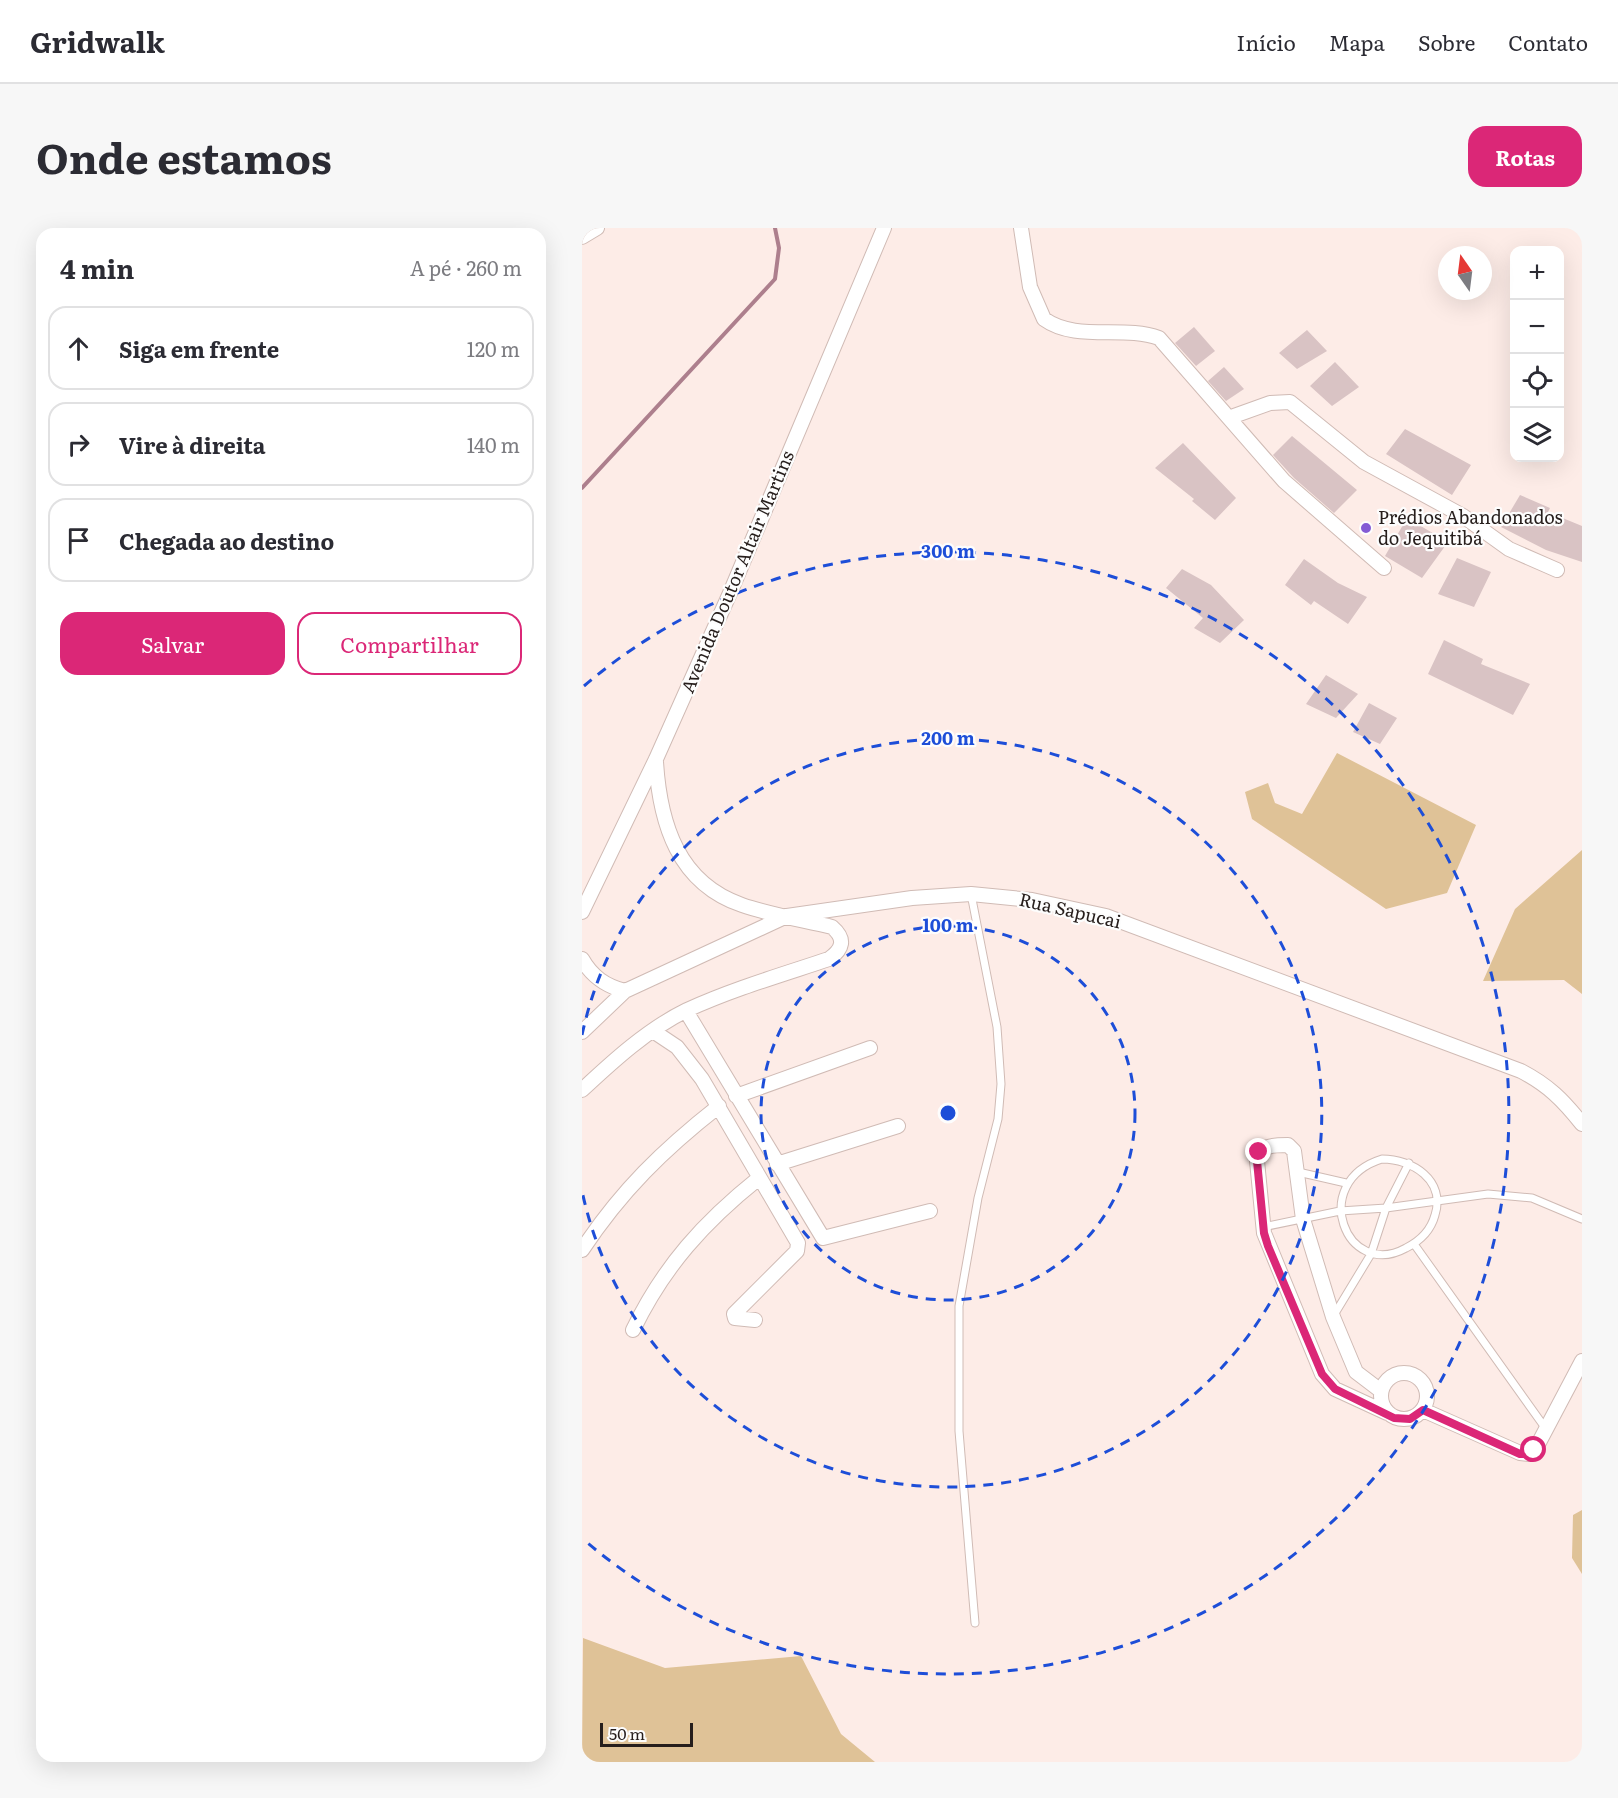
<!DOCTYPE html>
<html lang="pt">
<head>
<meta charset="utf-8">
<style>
	:root { --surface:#fff; --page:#f7f7f7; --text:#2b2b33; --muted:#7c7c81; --line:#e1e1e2; --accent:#db2777 }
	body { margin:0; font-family:Literata,serif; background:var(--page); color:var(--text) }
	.controls { position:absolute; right:18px; top:18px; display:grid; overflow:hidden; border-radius:12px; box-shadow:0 6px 24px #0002 }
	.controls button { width:54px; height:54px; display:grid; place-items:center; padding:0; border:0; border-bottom:2px solid var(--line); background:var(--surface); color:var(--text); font:30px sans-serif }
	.compass { position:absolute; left:856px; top:18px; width:54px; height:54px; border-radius:50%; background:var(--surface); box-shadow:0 6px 24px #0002; rotate:346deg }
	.scale { position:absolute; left:18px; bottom:15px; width:93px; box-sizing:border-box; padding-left:6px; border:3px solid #261e1c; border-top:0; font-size:16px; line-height:21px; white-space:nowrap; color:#261e1c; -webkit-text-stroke:4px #fdfdfd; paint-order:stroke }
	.stop { position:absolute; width:18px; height:18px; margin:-14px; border:4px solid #db2777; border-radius:50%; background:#fff }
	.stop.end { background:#db2777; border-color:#fff; box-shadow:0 2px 6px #0008 }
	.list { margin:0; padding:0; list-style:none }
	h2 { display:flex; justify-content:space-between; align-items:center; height:78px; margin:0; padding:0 24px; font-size:26px }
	h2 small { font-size:20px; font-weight:400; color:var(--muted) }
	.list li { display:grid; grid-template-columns:39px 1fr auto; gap:18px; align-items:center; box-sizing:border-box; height:84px; margin:0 12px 12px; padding:0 12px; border:2px solid var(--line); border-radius:18px }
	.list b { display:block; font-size:22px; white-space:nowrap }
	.list em { font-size:20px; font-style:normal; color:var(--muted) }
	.actions { display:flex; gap:12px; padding:18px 24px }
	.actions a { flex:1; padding:14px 0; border:2px solid var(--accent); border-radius:18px; text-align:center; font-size:21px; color:var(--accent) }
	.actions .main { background:var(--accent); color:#fff }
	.icon { flex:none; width:33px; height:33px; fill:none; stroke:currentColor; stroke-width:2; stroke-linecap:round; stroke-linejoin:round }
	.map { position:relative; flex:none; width:1000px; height:1534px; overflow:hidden; border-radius:18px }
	header { display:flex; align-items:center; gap:36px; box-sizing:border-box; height:84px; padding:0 30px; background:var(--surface); border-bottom:2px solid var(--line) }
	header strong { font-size:28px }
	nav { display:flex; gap:33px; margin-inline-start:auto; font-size:21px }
	.intro { display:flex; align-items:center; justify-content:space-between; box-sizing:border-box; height:144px; padding:0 36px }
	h1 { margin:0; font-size:42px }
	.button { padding:15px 27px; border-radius:18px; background:var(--accent); color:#fff; font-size:21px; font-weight:700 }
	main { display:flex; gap:36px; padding:0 36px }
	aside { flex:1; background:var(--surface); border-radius:18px; box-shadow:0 6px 24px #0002 }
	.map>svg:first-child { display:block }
</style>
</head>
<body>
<header>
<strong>Gridwalk</strong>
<nav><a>Início</a><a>Mapa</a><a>Sobre</a><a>Contato</a></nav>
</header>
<div class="intro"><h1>Onde estamos</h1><a class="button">Rotas</a></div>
<main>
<aside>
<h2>4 min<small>A pé · 260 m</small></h2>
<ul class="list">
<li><svg class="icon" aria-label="ahead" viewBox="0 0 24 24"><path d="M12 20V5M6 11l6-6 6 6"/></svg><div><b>Siga em frente</b></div><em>120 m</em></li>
<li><svg class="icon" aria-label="right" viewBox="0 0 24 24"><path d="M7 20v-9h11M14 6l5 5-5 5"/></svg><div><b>Vire à direita</b></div><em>140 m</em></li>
<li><svg class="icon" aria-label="arrive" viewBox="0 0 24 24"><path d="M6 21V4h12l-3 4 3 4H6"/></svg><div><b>Chegada ao destino</b></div></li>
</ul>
<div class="actions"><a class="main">Salvar</a><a>Compartilhar</a></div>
</aside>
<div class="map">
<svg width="1000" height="1534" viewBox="0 0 1000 1534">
	<rect width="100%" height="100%" fill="#fdece7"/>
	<!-- green -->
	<path fill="#dfc297" d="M 755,525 L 894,597 L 865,665 L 804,681 L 670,591 L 663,564 L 686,555 L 693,575 L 720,586 Z
		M 1000,622 L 1000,766 L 982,752 L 901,753 L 933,681 Z
		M 1000,1282 L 1000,1346 L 990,1330 L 991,1287 Z
		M 1,1410 L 83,1440 L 219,1428 L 259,1506 L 293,1534 L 0,1534 Z"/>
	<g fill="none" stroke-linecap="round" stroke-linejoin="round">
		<!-- stream -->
		<path stroke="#ad7f8d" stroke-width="4" d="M 0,260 L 193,51 L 197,20 L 193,0"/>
	</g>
	<!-- building -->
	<path fill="#d9c3c4" d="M 612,99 L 633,123 L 614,138 L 593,115 Z
		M 725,102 L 745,123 L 715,141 L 697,125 Z
		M 753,134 L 777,159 L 750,178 L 728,158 Z
		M 642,139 L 662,161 L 644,173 L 626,153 Z
		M 823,201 L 889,237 L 870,267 L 804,226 Z
		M 710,208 L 775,262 L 752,285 L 712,250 L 691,227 Z
		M 601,215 L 654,270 L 633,292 L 610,273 L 612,271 L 573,240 Z
		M 938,267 L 968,280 L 966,284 L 1000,298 L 1000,334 L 964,322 L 919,299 Z
		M 825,290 L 866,314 L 840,350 L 803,328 Z
		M 875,330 L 909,344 L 892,379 L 856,366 Z
		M 722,331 L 756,355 L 785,369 L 766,396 L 732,373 L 729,377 L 703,357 Z
		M 600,341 L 629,357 L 662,392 L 638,415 L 612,400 L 621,390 L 584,360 Z
		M 862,412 L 901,431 L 899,436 L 948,456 L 931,487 L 846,446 Z
		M 744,447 L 776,466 L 754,490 L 724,476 Z
		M 787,475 L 815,490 L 798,516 L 771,504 Z"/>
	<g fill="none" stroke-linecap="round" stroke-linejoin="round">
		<defs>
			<path id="service" d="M 389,666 L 415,799 L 419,856 L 416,891 L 396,970 L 377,1078 L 377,1203 L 393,1395
				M 800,931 C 830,931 864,952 853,987 C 849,1002 838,1013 824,1020 C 764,1053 726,954 800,931 Z
				M 716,944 L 764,955
				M 681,999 L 758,983 L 804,980 L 906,966 L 950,970 L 1000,991
				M 832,1016 L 964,1201
				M 752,1087 L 789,1026 L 804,980 L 827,935"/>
			<path id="minor" d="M 439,0 L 448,59 L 462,91 C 494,114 541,97 577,110 L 702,253 L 802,340
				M 0,9 L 15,0
				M 649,189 L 688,175 L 708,174 L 782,234 L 881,288 L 927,321 L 975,342
				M 0,684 L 74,531 L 148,365 L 302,0
				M 0,731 C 10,749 24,758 43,763
				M 104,783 L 241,1010 L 348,983
				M 71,803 L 95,819 L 120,851 L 216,1015 L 215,1023 L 152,1086 L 153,1090 L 173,1092
				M 0,804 L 43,763 L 205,688 L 330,670 L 389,666 L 450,672 L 524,688 L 939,843 C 966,857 981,872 1000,896
				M 0,862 C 31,833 66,801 105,782 C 151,761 199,747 247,731 C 261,721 264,711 250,699 C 221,692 189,687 160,677 C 96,655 78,596 74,534
				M 154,868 L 288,820
				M 195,936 L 316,898
				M 0,1022 C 39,963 81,922 137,878
				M 51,1102 C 82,1038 122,994 177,950
				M799 1168a23 23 0 1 1 46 0a23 23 0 1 1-46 0Z
				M 799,1163 L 774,1144 L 751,1089 L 721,991 L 712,923 L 706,917 C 690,917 679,917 675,933 L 682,1005 L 740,1146 L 753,1161 L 805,1185
				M 841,1182 L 938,1225 L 947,1226 L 953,1222 L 1000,1133"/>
		</defs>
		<!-- service casing -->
		<use href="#service" stroke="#d0bbb5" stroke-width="9"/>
		<!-- minor casing -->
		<use href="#minor" stroke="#d0bbb5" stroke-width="16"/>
		<!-- service -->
		<use href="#service" stroke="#fff" stroke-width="7"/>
		<!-- minor -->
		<use href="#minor" stroke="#fff" stroke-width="14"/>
	</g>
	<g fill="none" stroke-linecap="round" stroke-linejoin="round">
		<!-- route -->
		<path stroke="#db2777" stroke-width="8" d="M 677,924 L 675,933 L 682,1005 L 686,1018 L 740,1146 L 753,1161 L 812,1190 L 828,1191 L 841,1182 L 938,1226 L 947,1226 L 952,1222"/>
	</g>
	<!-- distance rings -->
	<g fill="none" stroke="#1d4ed8" stroke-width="3" stroke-dasharray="10 8">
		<circle cx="366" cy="885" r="187"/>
		<path d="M0 807A374 374 0 1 1 0 963"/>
		<path d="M2 458A561 561 0 1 1 2 1312"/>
	</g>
	<!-- markers -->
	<circle fill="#845bd4" stroke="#fdfdfd" stroke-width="2" cx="784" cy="300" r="6"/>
	<g text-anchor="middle" stroke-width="4.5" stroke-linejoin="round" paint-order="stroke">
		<!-- poi labels -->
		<g font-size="18" fill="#261e1c" stroke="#fdfdfd" text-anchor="start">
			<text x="796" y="296">Prédios Abandonados<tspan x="796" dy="21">do Jequitibá</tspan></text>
		</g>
		<!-- street labels -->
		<g font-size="18" fill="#261e1c" stroke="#fdfdfd">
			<text transform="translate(156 344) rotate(-67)" y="6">Avenida Doutor Altair Martins</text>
			<text transform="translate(488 683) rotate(13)" y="6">Rua Sapucai</text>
		</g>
	</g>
	<circle cx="366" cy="885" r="9" fill="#1d4ed8" stroke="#fdfdfd" stroke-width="3"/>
	<g font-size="18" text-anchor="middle" font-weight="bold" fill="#1d4ed8" stroke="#fdfdfd" stroke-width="4.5" stroke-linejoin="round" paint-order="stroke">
		<text x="366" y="330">300 m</text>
		<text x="366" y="517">200 m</text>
		<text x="366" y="704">100 m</text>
	</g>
</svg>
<div class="controls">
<button>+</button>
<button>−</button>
<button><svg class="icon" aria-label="locate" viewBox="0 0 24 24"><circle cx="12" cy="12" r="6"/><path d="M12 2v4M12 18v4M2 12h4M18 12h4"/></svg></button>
<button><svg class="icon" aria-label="layers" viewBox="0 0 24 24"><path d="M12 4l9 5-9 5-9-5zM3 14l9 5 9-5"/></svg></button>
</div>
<svg class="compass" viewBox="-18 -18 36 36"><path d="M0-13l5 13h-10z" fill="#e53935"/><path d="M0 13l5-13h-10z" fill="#7c7c81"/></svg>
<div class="scale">50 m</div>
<div class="stop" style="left:952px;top:1222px"></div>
<div class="stop end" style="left:677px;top:924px"></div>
</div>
</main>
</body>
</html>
